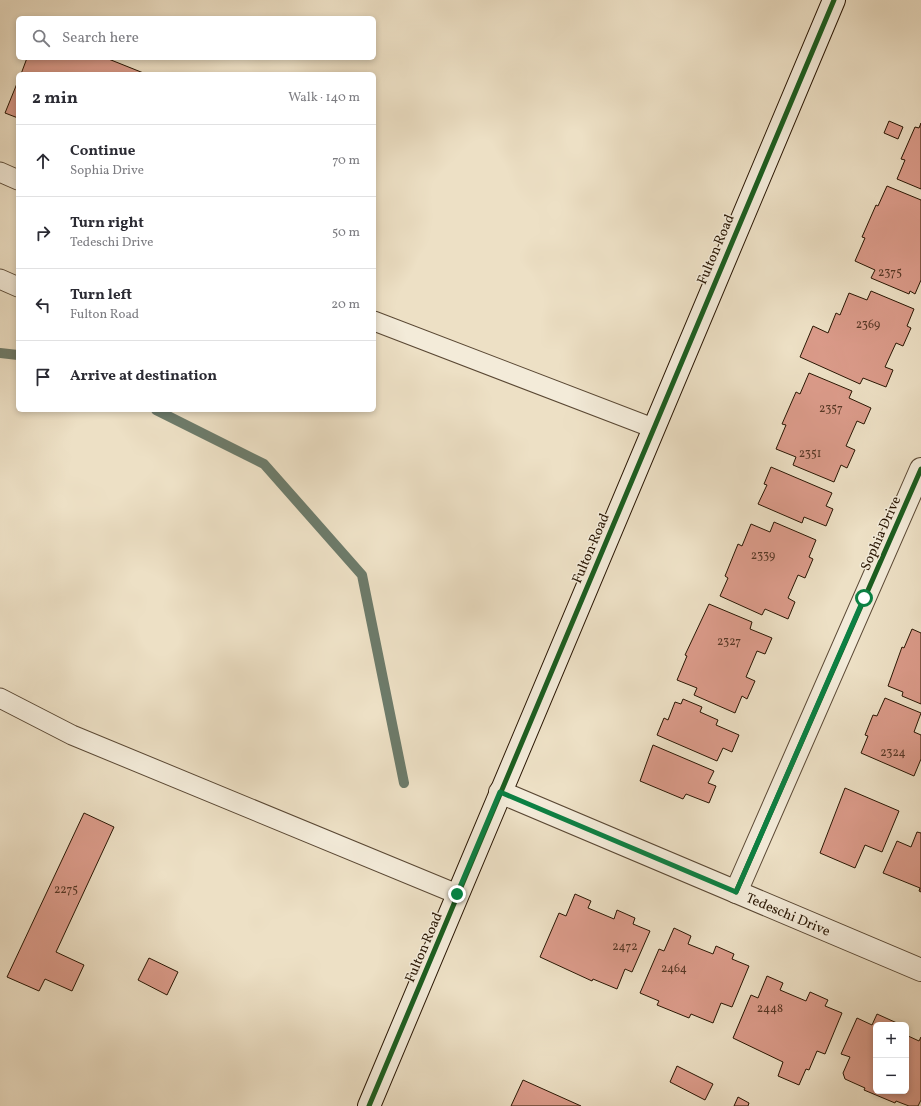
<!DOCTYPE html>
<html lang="en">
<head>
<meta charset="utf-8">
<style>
	:root { --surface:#fff; --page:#f7f7f7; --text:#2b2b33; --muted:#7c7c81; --line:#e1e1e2 }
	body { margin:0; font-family:Vollkorn,serif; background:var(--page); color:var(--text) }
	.controls { position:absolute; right:12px; bottom:12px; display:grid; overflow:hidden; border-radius:6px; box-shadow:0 2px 6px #0003 }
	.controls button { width:36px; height:36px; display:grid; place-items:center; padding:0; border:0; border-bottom:1px solid var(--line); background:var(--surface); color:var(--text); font:20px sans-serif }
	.stop { position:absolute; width:12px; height:12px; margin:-9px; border:3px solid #0b8043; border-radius:50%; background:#fff }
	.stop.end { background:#0b8043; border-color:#fff; box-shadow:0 1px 4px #0008 }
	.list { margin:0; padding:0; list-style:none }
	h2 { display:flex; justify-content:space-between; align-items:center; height:52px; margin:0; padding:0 16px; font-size:17px }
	h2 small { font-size:13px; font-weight:400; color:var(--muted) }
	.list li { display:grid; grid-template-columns:26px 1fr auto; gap:12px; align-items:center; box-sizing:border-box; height:72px; padding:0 16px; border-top:1px solid var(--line) }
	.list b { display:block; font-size:15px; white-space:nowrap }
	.list p { margin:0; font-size:13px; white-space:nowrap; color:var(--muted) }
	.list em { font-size:13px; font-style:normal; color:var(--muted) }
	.icon { flex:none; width:22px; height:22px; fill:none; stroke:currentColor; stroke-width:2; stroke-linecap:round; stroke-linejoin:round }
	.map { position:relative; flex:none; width:921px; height:1106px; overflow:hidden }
	.search { position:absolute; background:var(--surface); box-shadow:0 2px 6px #0003; left:16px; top:16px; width:360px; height:44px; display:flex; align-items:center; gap:10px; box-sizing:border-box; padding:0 14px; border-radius:6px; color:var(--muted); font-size:15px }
	.panel { position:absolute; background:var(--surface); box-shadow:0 2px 6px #0003; left:16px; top:72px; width:360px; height:340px; border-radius:6px }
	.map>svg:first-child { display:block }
</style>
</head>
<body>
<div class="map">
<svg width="921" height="1106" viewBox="0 0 921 1106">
	<rect width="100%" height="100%" fill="#ede0c5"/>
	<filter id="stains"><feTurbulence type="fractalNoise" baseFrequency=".005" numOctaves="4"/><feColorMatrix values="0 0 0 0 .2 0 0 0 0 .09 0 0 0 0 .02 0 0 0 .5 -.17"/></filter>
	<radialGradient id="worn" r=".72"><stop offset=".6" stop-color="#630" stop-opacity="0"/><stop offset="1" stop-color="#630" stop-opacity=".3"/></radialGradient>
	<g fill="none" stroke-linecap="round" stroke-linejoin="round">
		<!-- stream -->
		<path stroke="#6d7b6a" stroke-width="10" d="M 0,353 L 18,355
			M 156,410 L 264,464 L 362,575 L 404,783"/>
	</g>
	<!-- building -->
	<path fill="#db9b8a" stroke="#291603" d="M 27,58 L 106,58 L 146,74 L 21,74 Z
		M 18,81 L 18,118 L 5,113 Z
		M 889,121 L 903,127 L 898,139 L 884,133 Z
		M 921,123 L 921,189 L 897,179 L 905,160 L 901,159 L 915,127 L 919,128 Z
		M 887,186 L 921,200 L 921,280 L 915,294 L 910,291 L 909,294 L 871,278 L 875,270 L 855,261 L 865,238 L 862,237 L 876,205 L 878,206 Z
		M 871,291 L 914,309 L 907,326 L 911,328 L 903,346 L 896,343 L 885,367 L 893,370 L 886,387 L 863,378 L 860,384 L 800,357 L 813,326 L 828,333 L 836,313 L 840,315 L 849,293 L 867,300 Z
		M 809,373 L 852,391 L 849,398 L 871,408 L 864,424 L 857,421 L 846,446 L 855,450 L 847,468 L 841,465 L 834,482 L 793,465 L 796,457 L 776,449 L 786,425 L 782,424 L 796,392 L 800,394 Z
		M 771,467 L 832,493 L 826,506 L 833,509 L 826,526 L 804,517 L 802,523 L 758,504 L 767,485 L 764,484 Z
		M 774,522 L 816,540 L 809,557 L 813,559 L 805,578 L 798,575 L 788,598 L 795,602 L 788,619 L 765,609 L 762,615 L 720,596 L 728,578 L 725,576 L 738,544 L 742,546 L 751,524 L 770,532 Z
		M 709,604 L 752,622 L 750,629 L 772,638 L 765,654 L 757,651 L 746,677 L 755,681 L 747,699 L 742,696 L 735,713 L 694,695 L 697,688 L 677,680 L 687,656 L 685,655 Z
		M 912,629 L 921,633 L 921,704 L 902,696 L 903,692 L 888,686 L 902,647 L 904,648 Z
		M 885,698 L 921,713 L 914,732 L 921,735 L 921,759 L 914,776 L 861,753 L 868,736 L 865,735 L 873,715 L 877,716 Z
		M 683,699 L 702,707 L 700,712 L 718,720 L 716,725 L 739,735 L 732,752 L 723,748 L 717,761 L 657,735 L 664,718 L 668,720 L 675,702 L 681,704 Z
		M 653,745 L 714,771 L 708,783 L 716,786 L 709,803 L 686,794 L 683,799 L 640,781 Z
		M 845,788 L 899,811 L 882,852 L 865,845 L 855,868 L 820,853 Z
		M 84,813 L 114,827 L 56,952 L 84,965 L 72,991 L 45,979 L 39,991 L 7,977 Z
		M 917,832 L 921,833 L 921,892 L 919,891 L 920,888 L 883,873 L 897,841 L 911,847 Z
		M 575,894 L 591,901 L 588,908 L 614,919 L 617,910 L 635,918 L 633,924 L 650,931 L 632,972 L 625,969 L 617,989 L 593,979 L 592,981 L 540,957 L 559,913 L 566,916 Z
		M 674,928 L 691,936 L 688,944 L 713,954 L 716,946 L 734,954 L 732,959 L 749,966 L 732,1007 L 721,1003 L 713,1023 L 691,1014 L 689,1018 L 657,1005 L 659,1001 L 640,993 L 659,949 L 664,951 Z
		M 149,958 L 178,972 L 167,995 L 138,980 Z
		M 767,976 L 783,983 L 780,990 L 806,1001 L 810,992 L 828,1000 L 825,1006 L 842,1013 L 825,1054 L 817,1051 L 809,1070 L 806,1069 L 799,1085 L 778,1076 L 783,1062 L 733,1038 L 751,995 L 758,998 Z
		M 877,1014 L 897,1023 L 896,1025 L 876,1025 L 876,1091 L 906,1091 L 906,1035 L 919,1041 L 921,1037 L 921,1100 L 918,1106 L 909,1106 L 896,1101 L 895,1103 L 864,1090 L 865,1088 L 845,1079 L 843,1073 L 850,1057 L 841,1054 L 857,1018 L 872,1025 Z
		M 677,1066 L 713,1084 L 705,1100 L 670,1082 Z
		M 523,1080 L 581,1106 L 511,1106 Z
		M 738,1097 L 749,1103 L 748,1106 L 734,1106 Z"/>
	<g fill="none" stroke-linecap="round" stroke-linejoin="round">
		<defs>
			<path id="service" d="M 0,172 L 18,180
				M 0,279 L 18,287
				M 374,321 L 653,428
				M 0,698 L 72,735 L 457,894"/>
			<g id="minor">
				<path id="s1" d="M 500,792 L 921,970"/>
				<path d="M 736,892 L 921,469"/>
			</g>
			<path id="secondary" d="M 369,1106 L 834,0"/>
		</defs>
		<!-- service casing -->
		<use href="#service" stroke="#5a4834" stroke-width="21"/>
		<!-- minor casing -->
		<use href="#minor" stroke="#5a4834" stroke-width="24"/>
		<!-- secondary casing -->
		<use href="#secondary" stroke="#291603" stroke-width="24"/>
		<!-- service -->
		<use href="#service" stroke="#f3ebd9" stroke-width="19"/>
		<!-- minor -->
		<use href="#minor" stroke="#f3ebd9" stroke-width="22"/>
		<!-- secondary -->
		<use href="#secondary" stroke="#f3ebd9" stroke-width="22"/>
		<defs>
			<path id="cycleway" d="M 736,892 L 921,469
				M 369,1106 L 834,0"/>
		</defs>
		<!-- cycleway casing -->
		<use href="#cycleway" stroke="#f3ebd9" stroke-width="8"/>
		<!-- cycleway -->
		<use href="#cycleway" stroke="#1b5e20" stroke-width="5"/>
	</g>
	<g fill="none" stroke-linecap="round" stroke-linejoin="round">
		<!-- route -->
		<path stroke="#0b8043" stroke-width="5" d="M 457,894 L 500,792 L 736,892 L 864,598"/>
	</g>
	<g text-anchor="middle" stroke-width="3" stroke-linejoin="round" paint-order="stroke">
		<!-- number labels -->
		<g font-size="12" fill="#563725">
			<text x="890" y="276">2375</text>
			<text x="868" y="328">2369</text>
			<text x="831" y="412">2357</text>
			<text x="810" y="457">2351</text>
			<text x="763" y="559">2339</text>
			<text x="729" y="645">2327</text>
			<text x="893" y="756">2324</text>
			<text x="66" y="893">2275</text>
			<text x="625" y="950">2472</text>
			<text x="674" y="972">2464</text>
			<text x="770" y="1012">2448</text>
		</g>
		<!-- street labels -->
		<g font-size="14" fill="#291603" stroke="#f3ebd9">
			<text transform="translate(715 249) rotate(-67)" y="5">Fulton Road</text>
			<text transform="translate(880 533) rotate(-66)" y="5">Sophia Drive</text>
			<text transform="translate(590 548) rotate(-67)" y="5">Fulton Road</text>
			<text dy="5" stroke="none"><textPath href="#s1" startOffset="313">Tedeschi Drive</textPath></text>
			<text transform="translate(423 947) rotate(-67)" y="5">Fulton Road</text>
		</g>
	</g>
	<rect width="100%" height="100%" filter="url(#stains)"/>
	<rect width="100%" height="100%" fill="url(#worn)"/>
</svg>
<div class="controls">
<button>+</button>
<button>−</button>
</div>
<div class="stop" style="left:864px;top:598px"></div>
<div class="stop end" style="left:457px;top:894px"></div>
<div class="search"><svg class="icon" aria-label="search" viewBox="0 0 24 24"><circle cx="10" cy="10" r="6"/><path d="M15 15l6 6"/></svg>Search here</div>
<section class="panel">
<h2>2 min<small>Walk · 140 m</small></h2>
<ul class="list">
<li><svg class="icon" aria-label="ahead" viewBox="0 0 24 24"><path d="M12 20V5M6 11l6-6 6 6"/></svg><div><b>Continue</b><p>Sophia Drive</p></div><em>70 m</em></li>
<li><svg class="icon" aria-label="right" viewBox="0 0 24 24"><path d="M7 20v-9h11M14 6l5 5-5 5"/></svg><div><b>Turn right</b><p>Tedeschi Drive</p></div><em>50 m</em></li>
<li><svg class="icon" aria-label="left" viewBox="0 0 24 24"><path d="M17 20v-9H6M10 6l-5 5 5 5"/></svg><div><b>Turn left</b><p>Fulton Road</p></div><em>20 m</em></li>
<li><svg class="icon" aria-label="arrive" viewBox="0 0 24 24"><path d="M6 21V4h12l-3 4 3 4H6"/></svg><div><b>Arrive at destination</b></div></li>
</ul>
</section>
</div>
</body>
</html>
